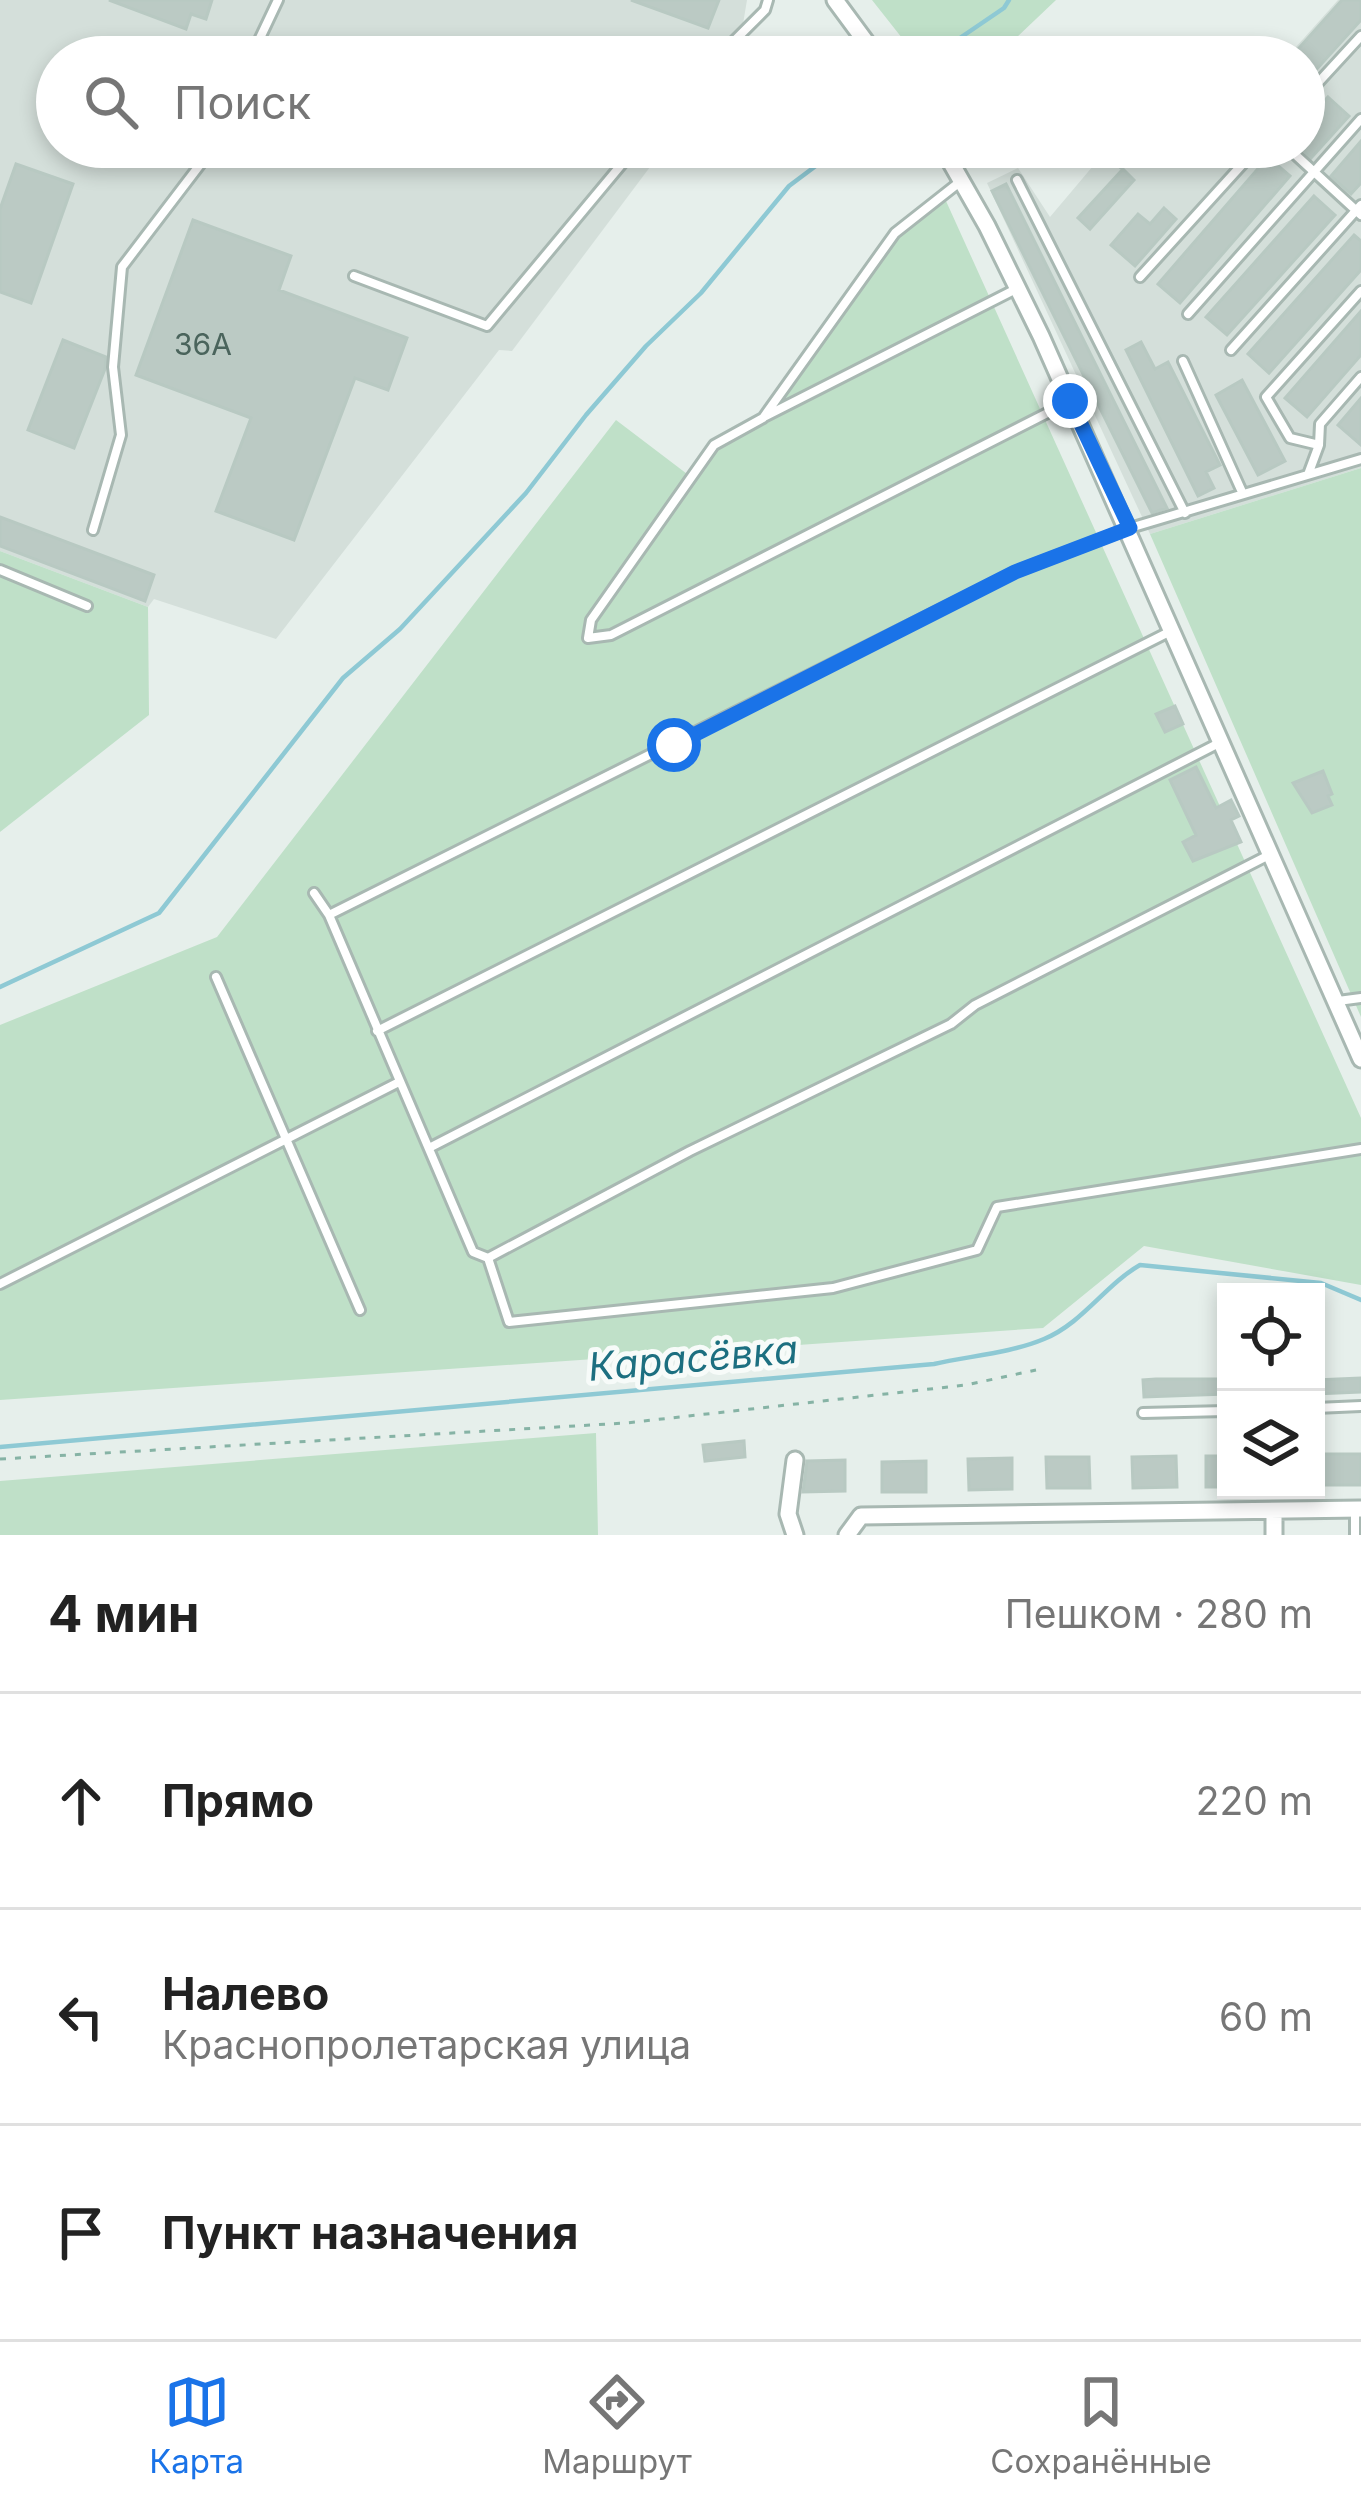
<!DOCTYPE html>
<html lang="ru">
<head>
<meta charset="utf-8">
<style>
	:root { --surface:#fff; --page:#f2f2f2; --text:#222; --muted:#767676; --line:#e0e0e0; --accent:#1a73e8 }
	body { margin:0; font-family:Inter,sans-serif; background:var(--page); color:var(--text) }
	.controls { position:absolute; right:36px; bottom:36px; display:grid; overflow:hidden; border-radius:0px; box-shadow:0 6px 18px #0003 }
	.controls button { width:108px; height:108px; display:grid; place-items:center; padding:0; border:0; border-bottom:3px solid var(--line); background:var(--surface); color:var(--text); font:60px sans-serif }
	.stop { position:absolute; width:36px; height:36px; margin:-27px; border:9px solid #1a73e8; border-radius:50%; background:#fff }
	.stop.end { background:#1a73e8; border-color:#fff; box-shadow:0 3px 12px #0008 }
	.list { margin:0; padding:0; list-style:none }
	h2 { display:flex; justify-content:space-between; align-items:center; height:156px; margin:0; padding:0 48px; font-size:51px }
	h2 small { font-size:39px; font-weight:400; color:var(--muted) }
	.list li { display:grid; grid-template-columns:78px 1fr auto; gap:36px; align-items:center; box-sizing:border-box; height:216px; padding:0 48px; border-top:3px solid var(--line) }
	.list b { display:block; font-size:45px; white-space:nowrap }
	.list p { margin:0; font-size:39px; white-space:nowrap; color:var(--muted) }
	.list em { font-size:39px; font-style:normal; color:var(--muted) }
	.icon { flex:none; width:66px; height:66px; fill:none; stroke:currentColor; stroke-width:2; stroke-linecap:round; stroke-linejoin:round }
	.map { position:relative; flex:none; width:1361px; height:1535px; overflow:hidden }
	.search { position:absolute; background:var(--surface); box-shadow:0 6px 18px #0003; left:36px; right:36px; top:36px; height:132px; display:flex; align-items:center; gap:30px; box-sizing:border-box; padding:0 42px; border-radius:66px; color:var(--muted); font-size:45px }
	.sheet { height:804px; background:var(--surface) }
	nav { display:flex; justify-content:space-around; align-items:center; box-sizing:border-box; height:168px; border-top:3px solid var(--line); background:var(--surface); font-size:33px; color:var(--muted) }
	nav a { display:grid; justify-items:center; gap:6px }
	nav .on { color:var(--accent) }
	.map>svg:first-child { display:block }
</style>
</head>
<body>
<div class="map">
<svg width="1361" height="1535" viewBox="0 0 1361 1535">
	<rect width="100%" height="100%" fill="#e6efeb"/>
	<!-- built -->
	<path fill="#d4dfda" d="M 0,0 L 747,0 L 741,36 L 731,57 L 57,57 L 57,147 L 665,147 L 512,351 L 499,350 L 276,639 L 154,599 L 148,607 L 0,551 Z
		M 1338,0 L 1361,0 L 1361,468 L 1150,534 L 987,183 L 1018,168 L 1050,217 L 1109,147 L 1304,147 L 1304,57 L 1287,57 Z"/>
	<!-- green -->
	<path fill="#bfe0c8" d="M 872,0 L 1056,0 L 996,57 L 917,57 Z
		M 946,201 L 1361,1118 L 1361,1285 L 1144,1246 L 1043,1328 L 0,1400 L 0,1025 L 217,937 L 616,420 L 695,480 L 719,449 L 773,415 L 899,235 Z
		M 1361,468 L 1361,1017 L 1150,534 Z
		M 0,551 L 148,607 L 149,715 L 0,832 Z
		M 596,1433 L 598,1535 L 0,1535 L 0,1481 Z"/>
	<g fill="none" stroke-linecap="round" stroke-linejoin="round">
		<!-- stream -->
		<path stroke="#8ec9d4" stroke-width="4.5" d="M 932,57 L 1004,8 L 1009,0
			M 0,987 L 159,913 L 343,678 L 400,629 L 526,493 L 586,415 L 646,346 L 701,293 L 789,186 L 841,147
			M 0,1447 L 934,1364 C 969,1356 1011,1353 1044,1339 C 1083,1323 1105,1285 1140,1265 L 1321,1283 L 1361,1300"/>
	</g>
	<!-- building -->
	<path fill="#bbcac4" stroke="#b8c9c2" stroke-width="3" d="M 109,0 L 212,0 L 206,19 L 191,14 L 186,29 Z
		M 631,0 L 719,0 L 708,28 Z
		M 1342,0 L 1361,0 L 1361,20 L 1304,83 L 1304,57 L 1291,57 Z
		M 1328,97 L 1349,116 L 1311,158 L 1304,151 L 1304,124 Z
		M 1361,141 L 1361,183 L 1351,194 L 1331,176 Z
		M 1119,147 L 1139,147 L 1121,168 L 1110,158 Z
		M 1268,157 L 1290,176 L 1180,303 L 1158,284 Z
		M 16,164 L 73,184 L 31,303 L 0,292 L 0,209 Z
		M 1123,169 L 1134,180 L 1090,229 L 1078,218 Z
		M 1006,184 L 1167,508 L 1152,513 L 992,191 Z
		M 1314,196 L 1335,215 L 1227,335 L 1206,317 Z
		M 1164,208 L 1176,219 L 1135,266 L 1111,245 L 1138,214 L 1150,224 Z
		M 193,220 L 291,256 L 279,290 L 407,338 L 388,390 L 355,378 L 294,540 L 216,511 L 251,418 L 136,375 Z
		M 1354,235 L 1361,241 L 1361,270 L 1269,373 L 1248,354 Z
		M 1361,311 L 1361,355 L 1307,417 L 1285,398 Z
		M 63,340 L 106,357 L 105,369 L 74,448 L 28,430 Z
		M 1141,342 L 1155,369 L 1168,362 L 1220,465 L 1206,472 L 1214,488 L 1198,496 L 1126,350 Z
		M 1242,380 L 1285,461 L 1258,475 L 1216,395 Z
		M 1361,398 L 1361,445 L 1338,425 Z
		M 0,517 L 154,575 L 145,601 L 0,546 Z
		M 1175,706 L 1183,724 L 1165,732 L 1156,714 Z
		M 1196,767 L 1216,808 L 1231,800 L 1239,816 L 1231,820 L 1241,842 L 1193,861 L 1183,842 L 1196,835 L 1170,780 Z
		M 1323,771 L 1332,794 L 1328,796 L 1332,805 L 1312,813 L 1293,783 Z
		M 1361,1378 L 1361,1392 L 1316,1394 L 1316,1380 Z
		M 1156,1379 L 1226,1379 L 1226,1394 L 1144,1397 L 1143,1380 Z
		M 744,1441 L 745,1457 L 705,1461 L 703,1445 Z
		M 1316,1454 L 1361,1454 L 1361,1485 L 1316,1485 Z
		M 1176,1456 L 1177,1487 L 1133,1488 L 1132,1457 Z
		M 1206,1456 L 1226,1456 L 1226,1487 L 1206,1487 Z
		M 1046,1457 L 1089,1457 L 1090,1488 L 1047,1488 Z
		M 1012,1458 L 1012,1489 L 969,1490 L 968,1459 Z
		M 845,1460 L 845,1491 L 803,1492 L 807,1461 Z
		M 926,1461 L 926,1492 L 882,1492 L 882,1462 Z"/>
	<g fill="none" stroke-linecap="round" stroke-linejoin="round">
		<defs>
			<path id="service" d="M 251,57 L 278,0
				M 718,57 L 765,10 L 768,0
				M 1304,98 L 1361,36
				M 1287,147 L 1361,215
				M 1017,180 L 1185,513
				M 961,181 L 895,233 L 763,418 L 714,445 L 591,620 L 588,638 L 611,635 L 1069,402
				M 354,276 L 487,326 L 636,147
				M 1140,277 L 1258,147
				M 1188,314 L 1361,119
				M 1231,350 L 1361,205
				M 1183,361 L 1242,492
				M 764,417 L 1018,288
				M 1319,445 L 1290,438 L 1266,397 L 1361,291
				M 1309,472 L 1319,445 L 1320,424 L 1361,377
				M 93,530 L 121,435 L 113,367 L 122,267 L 202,162 L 209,147
				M 0,570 L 87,606
				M 314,893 L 329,915 L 473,1252 L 488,1258 L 509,1322 L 833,1288 L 977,1250 L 997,1207 L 1361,1149
				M 329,915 L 1015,572 L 1130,528 L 1361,459
				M 216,977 L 360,1310
				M 1338,1001 L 1361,998
				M 377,1031 L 1171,631
				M 429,1148 L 1221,742
				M 488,1258 L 690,1151 L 951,1024 L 975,1005 L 1271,854
				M 0,1284 L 399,1082
				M 1316,1408 L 1361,1406
				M 1143,1413 L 1226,1411
				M 1355,1511 L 1355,1535"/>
			<path id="minor" d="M 835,0 L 877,57
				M 942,147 L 987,226 L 1041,336 L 1361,1059
				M 1274,1511 L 1274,1535
				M 795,1535 L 788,1514 L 795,1460
				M 847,1535 L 861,1516 L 1361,1509"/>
		</defs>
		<!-- service casing -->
		<use href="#service" stroke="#a8b8b2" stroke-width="14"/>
		<!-- minor casing -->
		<use href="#minor" stroke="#a8b8b2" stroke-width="21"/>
		<!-- path -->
		<path stroke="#86b3a5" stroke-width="3" stroke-dasharray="6 9" stroke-linecap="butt" d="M 0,1459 L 626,1423 L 966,1385 L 1036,1370"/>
		<!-- service -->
		<use href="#service" stroke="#fff" stroke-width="8"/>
		<!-- minor -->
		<use href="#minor" stroke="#fff" stroke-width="15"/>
	</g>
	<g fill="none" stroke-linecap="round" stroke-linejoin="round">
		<!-- route -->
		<path stroke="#1a73e8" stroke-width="15" d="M 674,745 L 1015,572 L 1130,528 L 1070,401"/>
	</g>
	<g text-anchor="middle" stroke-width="10" stroke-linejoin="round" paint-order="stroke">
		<!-- number labels -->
		<g font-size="30" fill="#4a645c">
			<text x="203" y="355">36А</text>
		</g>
		<!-- water labels -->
		<g font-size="39" font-style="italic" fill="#1c6f80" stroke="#f7fbf9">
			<text transform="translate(693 1358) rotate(-5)" y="14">Карасёвка</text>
		</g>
	</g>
</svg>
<div class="controls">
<button><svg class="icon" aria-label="locate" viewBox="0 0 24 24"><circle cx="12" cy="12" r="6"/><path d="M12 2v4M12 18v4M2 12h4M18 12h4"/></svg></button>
<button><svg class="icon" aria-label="layers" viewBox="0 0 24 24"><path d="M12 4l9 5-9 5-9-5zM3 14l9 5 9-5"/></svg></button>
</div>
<div class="stop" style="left:674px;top:745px"></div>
<div class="stop end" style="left:1070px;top:401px"></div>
<div class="search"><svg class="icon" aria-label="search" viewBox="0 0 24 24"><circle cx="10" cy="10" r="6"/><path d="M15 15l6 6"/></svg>Поиск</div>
</div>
<section class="sheet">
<h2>4 мин<small>Пешком · 280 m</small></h2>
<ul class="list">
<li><svg class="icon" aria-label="ahead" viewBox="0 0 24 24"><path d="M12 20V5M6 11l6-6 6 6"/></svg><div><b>Прямо</b></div><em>220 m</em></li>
<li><svg class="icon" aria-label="left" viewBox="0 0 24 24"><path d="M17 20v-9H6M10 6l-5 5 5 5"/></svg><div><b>Налево</b><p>Краснопролетарская улица</p></div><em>60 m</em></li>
<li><svg class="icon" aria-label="arrive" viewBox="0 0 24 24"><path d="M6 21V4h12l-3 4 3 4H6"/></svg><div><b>Пункт назначения</b></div></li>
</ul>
</section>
<nav>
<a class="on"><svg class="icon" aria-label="map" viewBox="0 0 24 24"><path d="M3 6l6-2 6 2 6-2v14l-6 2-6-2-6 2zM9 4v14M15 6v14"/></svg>Карта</a>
<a><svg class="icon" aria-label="directions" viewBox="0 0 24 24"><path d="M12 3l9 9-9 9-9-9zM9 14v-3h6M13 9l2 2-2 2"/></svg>Маршрут</a>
<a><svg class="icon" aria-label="saved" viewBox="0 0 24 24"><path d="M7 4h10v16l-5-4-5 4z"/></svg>Сохранённые</a>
</nav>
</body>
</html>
